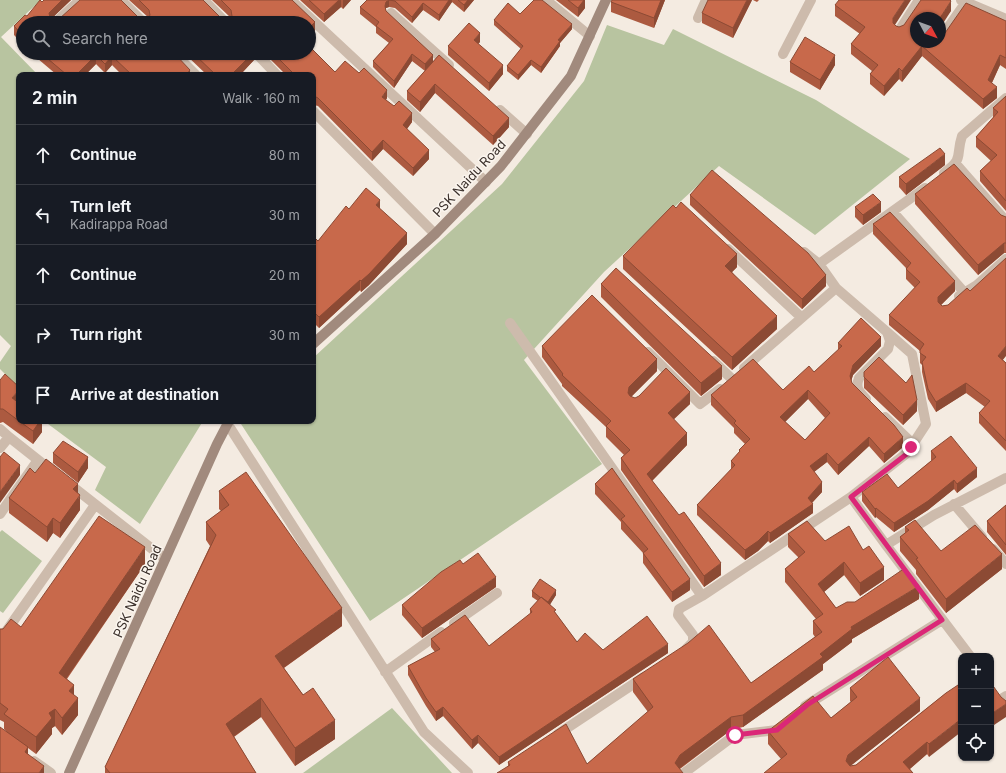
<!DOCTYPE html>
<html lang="en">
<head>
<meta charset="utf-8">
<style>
	:root { --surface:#171b24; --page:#242831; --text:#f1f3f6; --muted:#9ea1a6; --line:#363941 }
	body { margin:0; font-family:Inter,sans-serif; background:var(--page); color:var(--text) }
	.controls { position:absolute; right:12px; bottom:12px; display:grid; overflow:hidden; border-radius:8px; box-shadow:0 1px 3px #0004 }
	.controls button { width:36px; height:36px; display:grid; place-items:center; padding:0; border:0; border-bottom:1px solid var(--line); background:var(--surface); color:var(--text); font:20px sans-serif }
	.compass { position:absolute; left:910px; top:12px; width:36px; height:36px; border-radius:50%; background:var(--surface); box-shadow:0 1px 3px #0004; rotate:131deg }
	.stop { position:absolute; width:12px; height:12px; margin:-9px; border:3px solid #db2777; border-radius:50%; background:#fff }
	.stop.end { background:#db2777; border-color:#fff; box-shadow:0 1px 4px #0008 }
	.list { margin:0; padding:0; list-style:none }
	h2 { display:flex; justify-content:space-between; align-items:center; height:52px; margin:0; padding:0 16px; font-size:17px }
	h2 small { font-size:13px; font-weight:400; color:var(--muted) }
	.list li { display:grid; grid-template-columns:26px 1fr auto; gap:12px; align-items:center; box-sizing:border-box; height:60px; padding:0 16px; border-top:1px solid var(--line) }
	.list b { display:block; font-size:15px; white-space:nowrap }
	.list p { margin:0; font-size:13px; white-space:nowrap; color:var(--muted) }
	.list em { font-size:13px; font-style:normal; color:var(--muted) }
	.icon { flex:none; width:22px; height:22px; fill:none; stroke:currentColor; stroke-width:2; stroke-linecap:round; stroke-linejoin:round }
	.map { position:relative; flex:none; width:1006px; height:773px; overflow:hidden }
	.search { position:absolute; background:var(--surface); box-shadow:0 1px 3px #0004; left:16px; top:16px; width:300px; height:44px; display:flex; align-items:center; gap:10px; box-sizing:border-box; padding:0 14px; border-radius:22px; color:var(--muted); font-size:15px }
	.panel { position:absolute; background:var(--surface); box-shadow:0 1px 3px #0004; left:16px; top:72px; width:300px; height:352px; border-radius:8px }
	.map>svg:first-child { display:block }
</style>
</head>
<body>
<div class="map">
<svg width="1006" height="773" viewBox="0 0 1006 773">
	<rect width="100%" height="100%" fill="#f4ebe1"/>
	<!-- green -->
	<path fill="#b8c4a0" d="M 0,0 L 41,0 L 1,37 L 38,75 L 19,75 L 19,388 L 0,369 L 0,362 L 11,346 L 0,335 Z
		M 607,25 L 664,45 L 673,29 L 816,100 L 910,159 L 815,235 L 719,166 L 604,272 L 524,360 L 602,464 L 370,621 L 241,424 L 244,421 L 313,421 L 313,358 L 502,184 L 584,81 Z
		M 44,421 L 203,421 L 140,524 L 95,490 L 106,467 Z
		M 2,530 L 42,561 L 3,613 L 0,611 L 0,532 Z
		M 392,708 L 452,773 L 303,773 Z"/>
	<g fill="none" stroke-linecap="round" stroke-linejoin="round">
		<!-- street -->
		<path stroke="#cdbbac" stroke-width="10" d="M 121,0 L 144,23
			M 204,0 L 226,23
			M 291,0 L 486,182
			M 546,0 L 590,36
			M 961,0 L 1006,19
			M 391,13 L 449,65
			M 698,18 L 706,0
			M 55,23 L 80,0
			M 899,31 L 919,0
			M 940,39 L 966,2
			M 174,53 L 196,75
			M 256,53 L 277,75
			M 783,54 L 811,0
			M 500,110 L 527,134
			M 313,111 L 435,234
			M 956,164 L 1006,221
			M 944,173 C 965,157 955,157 962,136 L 1006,98
			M 893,212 L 964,292
			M 728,249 L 801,317
			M 804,252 L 819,264 L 836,288 L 887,332 L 890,341 L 888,349 L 859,378 C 855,388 859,392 866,399
			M 819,264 L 925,188
			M 959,296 L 977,285 L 1006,259
			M 510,323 L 702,596
			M 887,332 L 912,354 L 926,424 L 911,447
			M 648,352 L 700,404 L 720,389
			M 713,361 L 732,379
			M 744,368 L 836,288
			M 885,417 L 909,440 L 911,447 L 907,453 L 851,497 L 886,545
			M 227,423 L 424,732 L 468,773
			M 0,429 L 9,437
			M 0,448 L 9,437 L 52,471
			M 68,483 L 165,559
			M 954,504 L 982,537
			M 0,514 L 38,460
			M 993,549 L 1006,564
			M 454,623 L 497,593
			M 0,640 L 95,505
			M 686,649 L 693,642 L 693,635 L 678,615 L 679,609 L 702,596 L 851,497
			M 970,656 L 886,545 L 934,515 L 1006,478
			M 385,672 L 441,632
			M 1001,699 L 1006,696
			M 805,706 L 942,620
			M 558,734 L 644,677
			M 34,761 L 51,773
			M 684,773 L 735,735 L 777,730 L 781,727"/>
		<!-- secondary -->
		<path stroke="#a18a7d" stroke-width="10" d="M 313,344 L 435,234 L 501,166 L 571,76 L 606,0
			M 69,773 L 217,444 L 229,421"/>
	</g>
	<!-- wall -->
	<path fill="#ac5a40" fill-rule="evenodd" d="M 44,0 L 71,0 L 51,19 L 53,20 L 140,19 L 145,21 L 149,18 L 129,0 L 203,0 L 222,19 L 227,21 L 231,18 L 212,0 L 292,0 L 315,31 L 23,23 L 23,44 L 14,35 L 14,26 L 27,16 Z
		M 300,0 L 351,0 L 343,9 L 341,7 L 324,22 Z
		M 367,0 L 474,0 L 464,12 L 452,2 L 439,21 L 423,10 L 412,23 L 395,8 L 389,7 L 386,8 L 386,11 L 433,62 L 425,71 L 412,61 L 394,88 L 373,67 L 373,61 L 389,43 L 376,33 L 376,27 L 360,14 L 360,7 Z
		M 556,0 L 585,0 L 585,8 L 578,17 Z
		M 612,0 L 665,0 L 654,28 L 611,12 L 611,2 Z
		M 752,0 L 733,38 L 702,23 L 702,13 Z
		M 753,0 L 759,0 L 757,2 Z
		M 835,5 L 899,27 L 951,11 L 916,42 L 1006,21 L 1006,69 L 1000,65 L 992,83 L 997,98 L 983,109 L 922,56 L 902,82 L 899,79 L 884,96 L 870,84 L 870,74 L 872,71 L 851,54 L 851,44 L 860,34 L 835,16 Z
		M 520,14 L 572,29 L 560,43 L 560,46 L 541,73 L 531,65 L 518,80 L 507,71 L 507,66 L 521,49 L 494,25 L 494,20 Z
		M 480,42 L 478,44 L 503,74 L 489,91 L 448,55 L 448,46 Z
		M 31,53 L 174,53 L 190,75 L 122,75 L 112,65 L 105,73 L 96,64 L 85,75 L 57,75 Z
		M 184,53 L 254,53 L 254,60 L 240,75 L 207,75 Z
		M 264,53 L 309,53 L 335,72 L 387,98 L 386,100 L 412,122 L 407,129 L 429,159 L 413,176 L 383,149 L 372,161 L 318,106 L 314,105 L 313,75 L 286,75 Z
		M 439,55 L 509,127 L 493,145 L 435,93 L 420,112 L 407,100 L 407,91 Z
		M 790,62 L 835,65 L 820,90 L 790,72 Z
		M 1006,96 L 1006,211 L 980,181 L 980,171 L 991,161 L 976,147 L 976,137 L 993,118 L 993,108 Z
		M 945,165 L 906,195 L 899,187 L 899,177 Z
		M 915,194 L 1001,215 L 1006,217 L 1006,253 L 1004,253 L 978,275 L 915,204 Z
		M 690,195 L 826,286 L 802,309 L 690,205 Z
		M 855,207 L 881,212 L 863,225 L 855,217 Z
		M 349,209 L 380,209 L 407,244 L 369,285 L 361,292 L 360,290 L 319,328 L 313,322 L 313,236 L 318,241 Z
		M 873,224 L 955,291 L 941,305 L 942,306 L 948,305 L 970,291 L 1003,360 L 1006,363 L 1006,451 L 979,423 L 979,413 L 985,407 L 966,393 L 936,412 L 928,399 L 922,372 L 922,365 L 920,363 L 920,351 L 889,325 L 889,315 L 915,288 L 906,279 L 906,268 L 873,234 Z
		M 623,256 L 737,267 L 732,272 L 777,329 L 732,370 L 623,269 Z
		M 601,284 L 722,379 L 701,396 L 601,297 Z
		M 838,343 L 881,346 L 853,375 L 851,381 L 852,383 L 903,447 L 884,463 L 869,446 L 838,475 L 827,462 L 814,472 L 822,492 L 812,503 L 813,513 L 770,543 L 768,541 L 758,551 L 745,560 L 697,515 L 697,505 L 731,470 L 731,461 L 739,453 L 739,450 L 745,444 L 734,433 L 734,428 L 711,405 L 711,395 L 783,390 L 814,372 L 838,350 ZM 808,399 L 825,418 L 805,440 L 785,422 Z
		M 542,346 L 657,371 L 631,397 L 635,398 L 690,404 L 673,419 L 687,445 L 652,481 L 721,575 L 704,587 L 621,470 L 621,458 L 624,455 L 606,437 L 606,427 L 562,386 L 562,384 L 542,357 Z
		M 864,377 L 917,411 L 903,425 L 864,388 Z
		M 0,380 L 19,421 L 42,421 L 42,432 L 33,444 L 3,422 L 0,423 Z
		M 931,451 L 977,477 L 957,493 L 954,489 L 928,510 L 894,532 L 876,517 L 875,518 L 862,501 L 862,492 L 898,488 L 932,460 L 931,460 Z
		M 53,453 L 88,468 L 78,483 L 53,463 Z
		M 612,468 L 690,590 L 672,602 L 643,563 L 643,553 L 621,529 L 621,522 L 595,494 L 595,484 Z
		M 219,491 L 342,626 L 284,668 L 335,739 L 295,766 L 261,717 L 234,737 L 256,773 L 105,773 L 105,767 L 210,546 L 206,540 L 206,522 L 221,511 L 219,509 Z
		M 78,493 L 80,510 L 60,538 L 53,533 L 47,542 L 9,513 L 9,498 Z
		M 1006,505 L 1006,555 L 987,532 L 987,521 Z
		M 905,527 L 941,551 L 1002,569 L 946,613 L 916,574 L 916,570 L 900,551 L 900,537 L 905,533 Z
		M 788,534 L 825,541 L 863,550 L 884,580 L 860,596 L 844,575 L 824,592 L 836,608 L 855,602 L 919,599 L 852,639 L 852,642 L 823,664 L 823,670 L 743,727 L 731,730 L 680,769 L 508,767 L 508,762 L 587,764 L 648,712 L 633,692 L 633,679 L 751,683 L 815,637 L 813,634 L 813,621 L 816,619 L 785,582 L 785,569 L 799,558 L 788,547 Z
		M 145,564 L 67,679 L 74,695 L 78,715 L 62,735 L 55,726 L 52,728 L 52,734 L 36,754 L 28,748 L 28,754 L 44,773 L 4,729 L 4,722 L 0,720 L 0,611 L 0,629 L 21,627 Z
		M 496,587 L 422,638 L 402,615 L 402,605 Z
		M 532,591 L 556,595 L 550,604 L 556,614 L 577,642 L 603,650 L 668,653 L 499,765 L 478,743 L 472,749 L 443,716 L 436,721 L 426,706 L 408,675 L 408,666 L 435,652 L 431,647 L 431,639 L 489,646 L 530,614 L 530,609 L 538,601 L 532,597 Z
		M 850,688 L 920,711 L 850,766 L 856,765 L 946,693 L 929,757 L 927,754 L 910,769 L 913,773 L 781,759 L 768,744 L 768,731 L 831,718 L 851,702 L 850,701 Z"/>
	<!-- shaded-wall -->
	<path fill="#8c4a34" d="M 62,0 L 71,0 L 49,21 L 49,13 Z
		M 339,0 L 341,0 L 341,7 L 324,22 L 324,14 Z
		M 343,0 L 351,0 L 343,9 Z
		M 389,0 L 389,7 L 386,8 L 385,12 L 385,6 L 386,2 Z
		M 449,0 L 452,0 L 452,2 L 439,21 L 439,15 Z
		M 468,0 L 474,0 L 464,12 L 464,5 Z
		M 584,0 L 585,0 L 585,8 L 578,17 L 578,8 Z
		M 661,0 L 665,0 L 654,28 L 654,18 Z
		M 747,0 L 752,0 L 733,38 L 733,28 Z
		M 905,0 L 911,0 L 893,28 L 893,18 Z
		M 951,1 L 951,11 L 940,28 L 940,18 Z
		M 423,3 L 423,10 L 412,23 L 412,17 Z
		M 315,22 L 315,31 L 309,37 L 309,28 Z
		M 572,24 L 572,29 L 560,43 L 560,46 L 541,73 L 541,67 L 558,40 Z
		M 480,33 L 480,42 L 474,48 L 474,40 Z
		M 922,46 L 922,56 L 902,82 L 902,71 Z
		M 253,53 L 254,53 L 254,60 L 240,75 L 231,75 Z
		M 412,54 L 412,61 L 394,88 L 394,81 Z
		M 96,55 L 96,64 L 85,75 L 76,75 Z
		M 433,55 L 433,62 L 425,71 L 425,64 Z
		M 835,55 L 835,65 L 820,90 L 820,80 Z
		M 1000,55 L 1000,65 L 988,91 L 988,80 Z
		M 112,56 L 112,65 L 105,73 L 105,64 Z
		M 531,60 L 531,65 L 518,80 L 518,75 Z
		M 503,65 L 503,74 L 489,91 L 489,83 Z
		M 899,68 L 899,79 L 884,96 L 884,86 Z
		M 190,70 L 190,75 L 186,75 Z
		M 435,84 L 435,93 L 420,112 L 420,102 Z
		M 997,87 L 997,98 L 983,109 L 983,99 Z
		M 387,90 L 387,98 L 382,105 L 382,97 Z
		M 313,96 L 314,96 L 314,105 L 313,105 Z
		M 412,113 L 412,122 L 403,134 L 403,125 Z
		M 509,118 L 509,127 L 493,145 L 493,136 Z
		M 383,140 L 383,149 L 372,161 L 372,152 Z
		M 429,150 L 429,159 L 413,176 L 413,168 Z
		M 945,154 L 945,165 L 906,195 L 906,184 Z
		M 380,200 L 380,210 L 376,205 Z
		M 881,202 L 881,212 L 863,225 L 863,215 Z
		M 407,233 L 407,244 L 369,285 L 361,292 L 361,281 Z
		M 1004,243 L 1004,253 L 978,275 L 978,265 Z
		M 737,254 L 737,267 L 725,279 L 725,266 Z
		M 826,275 L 826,286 L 802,309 L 802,299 Z
		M 360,280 L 360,290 L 319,328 L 319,317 Z
		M 955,281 L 955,291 L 938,308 L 938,297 Z
		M 777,316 L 777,329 L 732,370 L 732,357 Z
		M 881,337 L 881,346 L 853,375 L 850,385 L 850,376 L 853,365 Z
		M 1006,346 L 1006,356 L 998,366 L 998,356 Z
		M 657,359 L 657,371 L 629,399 L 628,393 L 629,387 Z
		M 722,366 L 722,379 L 701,396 L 701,383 Z
		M 966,383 L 966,393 L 936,412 L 936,402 Z
		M 19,390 L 19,404 L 12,398 Z
		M 808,390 L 808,399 L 780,427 L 780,417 Z
		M 690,392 L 690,404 L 668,425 L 668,413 Z
		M 917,400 L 917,411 L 903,425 L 903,415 Z
		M 40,421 L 42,421 L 42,432 L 33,444 L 33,431 Z
		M 687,433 L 687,445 L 647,486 L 647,474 Z
		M 869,437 L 869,446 L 838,475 L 838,465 Z
		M 903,437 L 903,447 L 884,463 L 884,454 Z
		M 827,453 L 827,462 L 810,475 L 810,466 Z
		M 88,457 L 88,468 L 78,483 L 78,472 Z
		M 20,465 L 20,475 L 0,503 L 0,492 Z
		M 977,468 L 977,477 L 957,493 L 957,484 Z
		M 954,480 L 954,489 L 928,510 L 894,532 L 894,523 Z
		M 822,482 L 822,492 L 808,507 L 813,504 L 813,513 L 770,543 L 770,533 L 808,498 Z
		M 78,484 L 78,499 L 80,495 L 80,510 L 60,538 L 60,523 L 73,489 Z
		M 876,508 L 876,517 L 875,518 L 875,509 Z
		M 53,518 L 53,533 L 47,542 L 47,527 Z
		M 768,531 L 768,541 L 758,551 L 745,560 L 745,550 Z
		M 145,547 L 145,564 L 59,689 L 59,673 Z
		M 1002,554 L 1002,569 L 946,613 L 946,599 Z
		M 844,562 L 844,575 L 818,597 L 818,584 Z
		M 721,563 L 721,575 L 704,587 L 704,576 Z
		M 884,567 L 884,580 L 860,596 L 860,583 Z
		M 496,577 L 496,587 L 422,638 L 422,628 Z
		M 690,579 L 690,590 L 672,602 L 672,592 Z
		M 919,586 L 919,599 L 852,639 L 852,642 L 823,664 L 823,670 L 743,727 L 743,715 L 820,654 L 851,627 Z
		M 556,590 L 556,595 L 548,608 L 548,602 Z
		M 342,608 L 342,626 L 275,674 L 275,656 Z
		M 668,644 L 668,653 L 499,765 L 499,757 Z
		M 74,685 L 74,701 L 69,691 Z
		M 78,698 L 78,715 L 62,735 L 62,718 Z
		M 261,698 L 261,717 L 226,742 L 226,724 Z
		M 920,698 L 920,711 L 848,768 L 846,761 L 848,755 Z
		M 1006,704 L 1006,717 L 991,727 L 991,714 Z
		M 443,707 L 443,716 L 436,721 L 436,712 Z
		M 55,709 L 55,726 L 52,728 L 52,734 L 36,754 L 36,737 L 49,713 Z
		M 731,717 L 731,730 L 680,768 L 677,773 L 675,763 L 680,755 Z
		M 961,719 L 961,732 L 929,757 L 929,744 Z
		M 335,720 L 335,739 L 295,766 L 295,748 Z
		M 478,735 L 478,743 L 472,749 L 472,740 Z
		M 927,742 L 927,754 L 905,773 L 903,762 Z
		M 28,747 L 28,764 L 25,752 Z
		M 44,766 L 44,773 L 39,773 Z"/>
	<!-- building -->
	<path fill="#c8694b" stroke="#8c4a34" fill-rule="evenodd" d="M 40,0 L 42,2 L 44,0 L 62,0 L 49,13 L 50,18 L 53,20 L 59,19 L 80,0 L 121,0 L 140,19 L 145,21 L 148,19 L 150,15 L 149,10 L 139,0 L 203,0 L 222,19 L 227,21 L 230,19 L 232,16 L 231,10 L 221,0 L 292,0 L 315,22 L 309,28 L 309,23 L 23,23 L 23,36 L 14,26 L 25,15 L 27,16 Z
		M 309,0 L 339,0 L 324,14 Z
		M 367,0 L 449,0 L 439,15 L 423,3 L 412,17 L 395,1 L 389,0 L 386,2 L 385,6 L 386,11 L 433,55 L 425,64 L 412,54 L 394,81 L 373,61 L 393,39 L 376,26 L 379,22 L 360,7 Z
		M 458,0 L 468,0 L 464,5 Z
		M 534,0 L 542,0 L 572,24 L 558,40 L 560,41 L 541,67 L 531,60 L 518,75 L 507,66 L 523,46 L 494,20 L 508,3 L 520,14 Z
		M 568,0 L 584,0 L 578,8 Z
		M 612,0 L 661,0 L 654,18 L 611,2 Z
		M 708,0 L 747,0 L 733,28 L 702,13 Z
		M 839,0 L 905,0 L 893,18 L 893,23 L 896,26 L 899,27 L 904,25 L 921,0 L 950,0 L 951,1 L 940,18 L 916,18 L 916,42 L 940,42 L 940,35 L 945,33 L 966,3 L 1006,21 L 1006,58 L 1000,55 L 988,80 L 997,87 L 983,99 L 922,46 L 902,71 L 899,68 L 884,86 L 870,74 L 878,65 L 851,44 L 865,27 L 835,5 Z
		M 469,23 L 480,33 L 474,40 L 503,65 L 489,83 L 448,46 Z
		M 805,37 L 835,55 L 820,80 L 790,62 Z
		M 309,46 L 335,72 L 345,61 L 359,73 L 364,68 L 387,90 L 382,97 L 394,106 L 399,101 L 412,113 L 403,125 L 429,150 L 413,168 L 383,140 L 372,152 L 318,98 L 314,96 L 313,96 L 313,75 L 295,75 L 273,53 L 309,53 Z
		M 41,53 L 174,53 L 190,70 L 186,75 L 132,75 L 112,56 L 105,64 L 96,55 L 76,75 L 67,75 Z
		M 193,53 L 253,53 L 231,75 L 216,75 Z
		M 439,55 L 509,118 L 493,136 L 435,84 L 420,102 L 407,91 Z
		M 1006,96 L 1006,201 L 980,171 L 997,155 L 976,137 L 998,112 L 993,108 Z
		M 940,148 L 945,154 L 906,184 L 899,177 Z
		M 954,164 L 1001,215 L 1006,217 L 1006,243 L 1004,243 L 978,265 L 915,194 Z
		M 712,170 L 808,253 L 826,275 L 802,299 L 690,195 Z
		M 366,188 L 380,200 L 376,205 L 407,233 L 369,274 L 361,281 L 360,280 L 319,317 L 313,311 L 313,236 L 318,241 L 346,206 L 349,209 Z
		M 873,194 L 881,202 L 863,215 L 855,207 Z
		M 681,202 L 737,254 L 725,266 L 777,316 L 732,357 L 623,256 L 673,205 L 676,208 Z
		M 890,212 L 955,281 L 938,297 L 938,302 L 942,306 L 948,305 L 967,288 L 970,291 L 1006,258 L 1006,346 L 998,356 L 1006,363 L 1006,441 L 979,413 L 990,401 L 966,383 L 936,402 L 928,389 L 922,362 L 926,357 L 920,353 L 920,350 L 924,344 L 889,315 L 920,282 L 906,269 L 911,263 L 873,224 Z
		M 616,268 L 722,366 L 701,383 L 601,284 Z
		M 592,295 L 657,359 L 629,387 L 628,393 L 630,396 L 635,398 L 639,396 L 666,368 L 690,392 L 668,413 L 687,433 L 647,474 L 679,515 L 684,512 L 721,563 L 704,576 L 621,458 L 630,450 L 606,426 L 611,421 L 562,375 L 563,374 L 542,346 Z
		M 861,318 L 881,337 L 853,365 L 850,376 L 852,383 L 894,425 L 903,437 L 884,454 L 869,437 L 838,465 L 827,453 L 810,466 L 822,482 L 808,498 L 813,504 L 770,533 L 768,531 L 758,541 L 745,550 L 697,505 L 735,465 L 731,461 L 740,451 L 739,450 L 750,439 L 734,423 L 736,421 L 711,395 L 753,359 L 783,390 L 809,366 L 814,372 L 842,346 L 838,343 ZM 808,390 L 830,413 L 805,440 L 780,417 Z
		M 879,357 L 906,383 L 912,375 L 917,400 L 903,415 L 864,377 L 864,372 Z
		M 5,374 L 19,387 L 19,390 L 12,398 L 19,403 L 19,421 L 3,409 L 0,409 L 0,380 Z
		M 19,421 L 40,421 L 33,431 Z
		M 951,436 L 977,468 L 957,484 L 954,480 L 928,501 L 894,523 L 876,508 L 875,509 L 862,492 L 887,474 L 898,488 L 936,457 L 931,451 Z
		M 63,441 L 88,457 L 78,472 L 53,453 Z
		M 4,452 L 20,465 L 0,492 L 0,457 Z
		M 46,459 L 78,484 L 73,489 L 80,495 L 60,523 L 53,518 L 47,527 L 9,498 L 30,468 L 35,473 Z
		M 612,468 L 690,579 L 672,592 L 643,553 L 648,549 L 621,519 L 625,516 L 595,484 Z
		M 246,472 L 342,608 L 275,656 L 303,695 L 313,688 L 335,720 L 295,748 L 261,698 L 226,724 L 256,773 L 110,773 L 105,767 L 216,535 L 206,522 L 229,505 L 219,491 Z
		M 1006,505 L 1006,545 L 987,521 Z
		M 99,516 L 145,547 L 59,673 L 74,685 L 69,691 L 78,698 L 62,718 L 55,709 L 49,713 L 52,718 L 36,737 L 4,714 L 8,709 L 0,703 L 0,629 L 3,629 L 11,619 L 21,627 Z
		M 915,520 L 941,551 L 975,525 L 1002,554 L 946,599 L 916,559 L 918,558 L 900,537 L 909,530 L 905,527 Z
		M 807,521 L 825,541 L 849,526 L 863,550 L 869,546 L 884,567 L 860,583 L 844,562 L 818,584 L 836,608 L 847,602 L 855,602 L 905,568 L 919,586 L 851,627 L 852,629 L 820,654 L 823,657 L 743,715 L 731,717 L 680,755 L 675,763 L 683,773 L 497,773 L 510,765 L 508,762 L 566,724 L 587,764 L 653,707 L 633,679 L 688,643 L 709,625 L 751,683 L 822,632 L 813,621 L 823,614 L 785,569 L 805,552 L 788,534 Z
		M 478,553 L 496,577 L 422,628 L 402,605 L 441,572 L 460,560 L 463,564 Z
		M 540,579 L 556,590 L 548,602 L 541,597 L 541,598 L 532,591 Z
		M 541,597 L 556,610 L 554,611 L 577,642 L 585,633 L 603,650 L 647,616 L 668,644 L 499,757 L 478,735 L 472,740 L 443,707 L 436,712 L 426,698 L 408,666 L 440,649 L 431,639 L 465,615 L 489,646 L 532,612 L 530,609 Z
		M 888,657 L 920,698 L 848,755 L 846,761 L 850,766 L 856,765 L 946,693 L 961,683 L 961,719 L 929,744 L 927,742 L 903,762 L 913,773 L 764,773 L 787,754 L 768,731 L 813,696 L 831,718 L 857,697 L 850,688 Z
		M 991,683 L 1001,697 L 1006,701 L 1006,704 L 991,714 Z
		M 0,727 L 28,747 L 25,752 L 44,766 L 39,773 L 0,773 Z"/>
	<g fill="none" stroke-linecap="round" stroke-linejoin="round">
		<!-- route -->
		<path stroke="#db2777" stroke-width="5" d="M 735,735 L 777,730 L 807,705 L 942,620 L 851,497 L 908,453 L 911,447"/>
	</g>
	<g text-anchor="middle" stroke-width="3" stroke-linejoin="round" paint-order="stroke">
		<!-- street labels -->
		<g font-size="13" fill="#3b302b" stroke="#fbf5ee">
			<text transform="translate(469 178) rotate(-47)" y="5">PSK Naidu Road</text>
			<text transform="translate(137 591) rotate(-66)" y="5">PSK Naidu Road</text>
		</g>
	</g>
</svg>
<div class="controls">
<button>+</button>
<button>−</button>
<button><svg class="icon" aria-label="locate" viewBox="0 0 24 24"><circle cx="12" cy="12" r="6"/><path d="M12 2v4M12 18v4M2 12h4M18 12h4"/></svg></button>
</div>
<svg class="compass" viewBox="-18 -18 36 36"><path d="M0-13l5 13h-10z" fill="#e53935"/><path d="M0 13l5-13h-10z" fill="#9ea1a6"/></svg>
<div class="stop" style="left:735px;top:735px"></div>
<div class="stop end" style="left:911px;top:447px"></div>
<div class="search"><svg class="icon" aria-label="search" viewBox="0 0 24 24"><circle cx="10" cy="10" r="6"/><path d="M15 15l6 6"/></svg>Search here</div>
<section class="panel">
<h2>2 min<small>Walk · 160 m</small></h2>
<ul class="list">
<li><svg class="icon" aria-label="ahead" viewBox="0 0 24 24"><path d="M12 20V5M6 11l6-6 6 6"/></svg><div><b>Continue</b></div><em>80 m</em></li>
<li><svg class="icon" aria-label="left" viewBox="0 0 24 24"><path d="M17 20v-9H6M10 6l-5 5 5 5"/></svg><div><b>Turn left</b><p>Kadirappa Road</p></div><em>30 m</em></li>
<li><svg class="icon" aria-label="ahead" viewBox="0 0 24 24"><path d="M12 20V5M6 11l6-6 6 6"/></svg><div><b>Continue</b></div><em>20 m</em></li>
<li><svg class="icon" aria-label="right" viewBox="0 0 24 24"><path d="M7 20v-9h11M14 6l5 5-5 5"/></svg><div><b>Turn right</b></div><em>30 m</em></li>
<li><svg class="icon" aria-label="arrive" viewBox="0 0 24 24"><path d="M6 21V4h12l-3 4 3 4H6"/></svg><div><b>Arrive at destination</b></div></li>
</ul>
</section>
</div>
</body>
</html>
